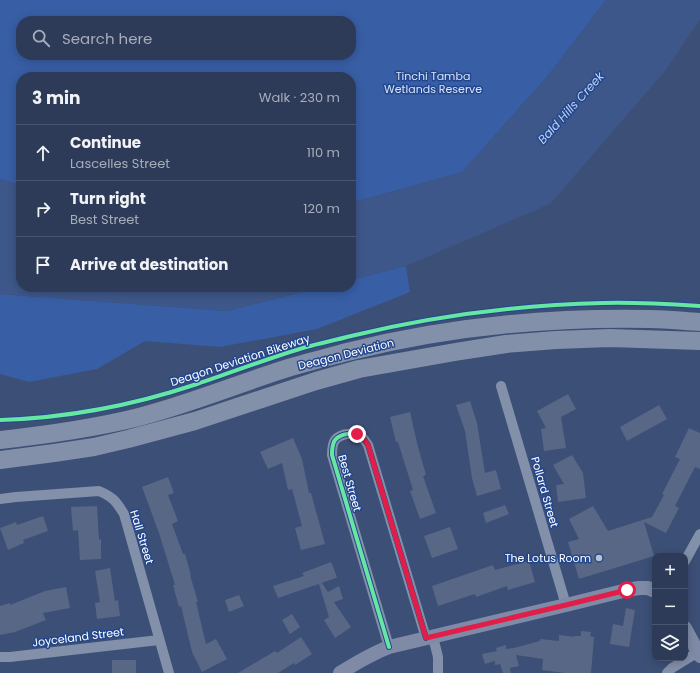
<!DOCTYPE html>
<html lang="en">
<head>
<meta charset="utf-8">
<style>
	:root { --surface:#2d3b58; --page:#394661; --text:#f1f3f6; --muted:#a7adba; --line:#48556e }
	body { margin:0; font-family:Poppins,sans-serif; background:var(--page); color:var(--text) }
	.controls { position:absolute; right:12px; bottom:12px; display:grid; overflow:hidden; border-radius:8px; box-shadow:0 2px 10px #0003 }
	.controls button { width:36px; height:36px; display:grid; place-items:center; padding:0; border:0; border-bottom:1px solid var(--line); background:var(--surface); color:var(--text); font:20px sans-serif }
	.stop { position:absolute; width:12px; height:12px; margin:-9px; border:3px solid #e11d48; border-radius:50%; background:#fff }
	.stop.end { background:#e11d48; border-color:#fff; box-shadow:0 1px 4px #0008 }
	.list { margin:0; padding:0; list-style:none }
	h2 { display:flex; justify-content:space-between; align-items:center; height:52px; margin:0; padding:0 16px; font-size:17px }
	h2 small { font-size:13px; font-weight:400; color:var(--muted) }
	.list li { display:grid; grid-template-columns:26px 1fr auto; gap:12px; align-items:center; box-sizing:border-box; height:56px; padding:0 16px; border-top:1px solid var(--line) }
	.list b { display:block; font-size:15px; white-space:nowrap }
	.list p { margin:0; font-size:13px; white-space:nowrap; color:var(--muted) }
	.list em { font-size:13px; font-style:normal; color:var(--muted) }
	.icon { flex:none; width:22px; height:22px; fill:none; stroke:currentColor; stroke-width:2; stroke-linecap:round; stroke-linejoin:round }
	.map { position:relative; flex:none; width:700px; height:673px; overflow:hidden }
	.search { position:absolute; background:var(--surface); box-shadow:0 2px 10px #0003; left:16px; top:16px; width:340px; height:44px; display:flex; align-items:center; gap:10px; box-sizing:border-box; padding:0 14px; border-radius:16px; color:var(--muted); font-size:15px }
	.panel { position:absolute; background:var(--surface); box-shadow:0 2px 10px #0003; left:16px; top:72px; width:340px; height:220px; border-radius:16px }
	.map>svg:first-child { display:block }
</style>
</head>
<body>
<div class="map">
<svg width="700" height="673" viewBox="0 0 700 673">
	<rect width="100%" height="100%" fill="#3c4f76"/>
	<!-- green -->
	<path fill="#385ea5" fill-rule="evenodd" d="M 0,0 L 606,0 L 546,78 L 462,172 L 351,203 L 351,77 L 21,77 L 21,185 L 0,179 ZM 21,21 L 351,21 L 351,55 L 21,55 Z
		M 406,266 L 410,292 L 317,329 L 220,347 L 145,341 L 97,369 L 29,382 L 0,374 L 0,294 L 227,311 L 322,287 L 351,287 L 351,280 Z"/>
	<!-- water -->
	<path fill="#3e578a" d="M 606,0 L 700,0 L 700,19 L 666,70 L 550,204 L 406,266 L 351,280 L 351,203 L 462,172 L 546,78 Z
		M 0,179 L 21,185 L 21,287 L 322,287 L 227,311 L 0,294 Z"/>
	<!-- building -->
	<path fill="#586786" d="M 568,394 L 576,409 L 561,417 L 566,448 L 544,451 L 541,429 L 546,428 L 537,411 Z
		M 470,401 L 477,423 L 485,473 L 496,470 L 501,489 L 477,496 L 472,478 L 465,431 L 456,405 Z
		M 659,405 L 667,419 L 627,441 L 620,427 Z
		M 410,412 L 418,447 L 426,475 L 423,476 L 436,513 L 420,519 L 410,491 L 413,490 L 398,442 L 396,442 L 390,417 Z
		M 689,428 L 700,433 L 700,469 L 695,467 L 675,506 L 679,508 L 666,533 L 644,522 L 654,556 L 579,579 L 568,542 L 579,539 L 569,519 L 593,506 L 608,531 L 652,517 L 664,495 L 662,494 L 680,459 L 675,457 Z
		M 293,438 L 302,459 L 309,493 L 311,493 L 325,544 L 301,550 L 295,528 L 302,526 L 292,489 L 288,490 L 282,463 L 268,469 L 260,452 Z
		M 572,455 L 583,473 L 586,498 L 558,502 L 556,485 L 564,484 L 553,465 Z
		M 168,477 L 174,493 L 168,495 L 178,521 L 172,524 L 183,554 L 185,554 L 191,575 L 190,575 L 198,602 L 196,602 L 206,644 L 216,639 L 227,659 L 202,672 L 192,652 L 181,606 L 179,607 L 173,585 L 175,585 L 159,533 L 142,487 Z
		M 505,505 L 509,514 L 486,523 L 483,513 Z
		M 97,506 L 99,540 L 101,539 L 101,559 L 80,560 L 78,530 L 73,531 L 71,507 Z
		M 43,516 L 48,531 L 23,540 L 24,543 L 8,550 L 0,528 L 16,522 L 17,525 Z
		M 450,527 L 458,549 L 432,558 L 424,536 Z
		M 529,561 L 535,582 L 508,590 L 507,586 L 476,597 L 475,594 L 438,606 L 432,586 L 493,565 L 495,570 Z
		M 331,562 L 337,577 L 336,578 L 278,598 L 273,586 L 304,576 L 302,573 Z
		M 110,568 L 115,601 L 118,600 L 120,616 L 97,619 L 95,603 L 100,602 L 95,571 Z
		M 322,583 L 328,592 L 339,586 L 343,599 L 334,602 L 351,627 L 335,638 L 324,620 L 329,617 L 319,584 Z
		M 66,587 L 70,608 L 43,613 L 46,620 L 15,632 L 0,635 L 0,606 L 10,603 L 10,605 L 45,591 Z
		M 239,595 L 244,606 L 229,612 L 225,600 Z
		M 626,608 L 635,610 L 629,647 L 610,644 L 613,624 L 623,626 Z
		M 292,614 L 300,627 L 290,634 L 282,620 Z
		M 581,631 L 591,632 L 590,636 L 594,637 L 591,673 L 565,673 L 542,670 L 543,659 L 516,655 L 519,666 L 510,668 L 511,673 L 503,673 L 500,664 L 495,665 L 495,661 L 485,664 L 482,654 L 497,651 L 496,648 L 506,645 L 506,649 L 514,648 L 540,641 L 540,639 L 559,641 L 559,635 L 574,637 L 574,636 L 581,636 Z
		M 301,637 L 312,654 L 295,665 L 294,663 L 278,673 L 238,673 L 275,651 L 277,653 Z
		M 112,660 L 136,660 L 136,673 L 112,673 Z"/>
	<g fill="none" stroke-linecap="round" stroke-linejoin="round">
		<!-- street -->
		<path stroke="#8390a9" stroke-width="10" d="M 501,386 L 566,605
			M 0,499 L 16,497 L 99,491 C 113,497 116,501 124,514 L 169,673
			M 685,561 L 700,534
			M 433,637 L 438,657 L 438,673
			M 389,647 L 332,455 C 332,450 332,444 335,440 C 341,433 354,432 362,437 C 364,439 366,442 368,445 L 426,638
			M 0,657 L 10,657 L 159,640
			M 667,673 L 672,668 L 698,652"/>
		<!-- secondary -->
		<path stroke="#7f8ba6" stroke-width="14" d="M 685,628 L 700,656
			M 340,673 C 356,663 371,654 389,647 L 566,605 L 627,590 L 639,588 L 648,588 L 655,591"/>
		<!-- highway -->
		<path stroke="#8390a9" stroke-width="18" d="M 0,440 C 45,435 90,429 135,418 C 187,405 237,384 288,368 C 308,362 328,357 347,352 C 446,327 548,317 650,319 C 667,319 683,321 700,322
			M 0,460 L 54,453 L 94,447 L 128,439 L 195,421 L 316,381 L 359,369 L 455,352 L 506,344 L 556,340 L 610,338 L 700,341"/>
		<defs>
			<path id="cycleway" d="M 0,420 C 67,418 134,405 197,384 C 233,372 269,358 306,347 C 321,343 336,340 351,336 C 434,316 518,305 603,303 C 635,302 668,304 700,306
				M 389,647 L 332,455 C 332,450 332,444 335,440 C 341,433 354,432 362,437 C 364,439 366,442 368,445 L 426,638"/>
		</defs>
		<!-- cycleway casing -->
		<use href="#cycleway" stroke="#23478f" stroke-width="6"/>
		<!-- cycleway -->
		<use href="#cycleway" stroke="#66e7a1" stroke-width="4"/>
	</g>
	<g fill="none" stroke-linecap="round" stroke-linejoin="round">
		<!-- route -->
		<path stroke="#e11d48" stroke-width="5" d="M 357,434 L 363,438 L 368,445 L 426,638 L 566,605 L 627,590"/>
	</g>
	<!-- markers -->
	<circle fill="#bbc1cf" stroke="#23478f" stroke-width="1.5" cx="599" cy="558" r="4"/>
	<g text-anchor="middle" stroke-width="3" stroke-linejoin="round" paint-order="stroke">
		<!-- park labels -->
		<g font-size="11" fill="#d8e4f9" stroke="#23478f">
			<text x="433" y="80">Tinchi Tamba<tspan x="433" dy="13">Wetlands Reserve</tspan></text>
		</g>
		<!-- street labels -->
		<g font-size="11" fill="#fff" stroke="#23478f">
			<text transform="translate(346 354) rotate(-14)" y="4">Deagon Deviation</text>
			<text transform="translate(240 360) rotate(-18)" y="4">Deagon Deviation Bikeway</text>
			<text transform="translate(350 483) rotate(74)" y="4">Best Street</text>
			<text transform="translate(545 492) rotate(74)" y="4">Pollard Street</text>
			<text transform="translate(142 537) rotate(73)" y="4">Hall Street</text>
			<text transform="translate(78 637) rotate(-7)" y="4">Joyceland Street</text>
		</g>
		<!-- poi labels -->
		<g font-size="11" fill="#fff" stroke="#23478f" text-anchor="end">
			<text x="591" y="562">The Lotus Room</text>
		</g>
		<!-- water labels -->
		<g font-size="12" font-style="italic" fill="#bfd2f3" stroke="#23478f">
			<text transform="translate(571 108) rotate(-48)" y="4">Bald Hills Creek</text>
		</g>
	</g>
</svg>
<div class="controls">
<button>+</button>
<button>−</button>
<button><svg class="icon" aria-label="layers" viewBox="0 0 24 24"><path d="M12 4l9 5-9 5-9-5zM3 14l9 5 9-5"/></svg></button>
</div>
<div class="stop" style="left:627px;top:590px"></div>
<div class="stop end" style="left:357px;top:434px"></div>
<div class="search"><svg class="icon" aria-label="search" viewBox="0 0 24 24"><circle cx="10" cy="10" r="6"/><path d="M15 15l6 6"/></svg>Search here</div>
<section class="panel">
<h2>3 min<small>Walk · 230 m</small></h2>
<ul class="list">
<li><svg class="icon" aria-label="ahead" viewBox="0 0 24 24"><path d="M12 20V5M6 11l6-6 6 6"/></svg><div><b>Continue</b><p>Lascelles Street</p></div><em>110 m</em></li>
<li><svg class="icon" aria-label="right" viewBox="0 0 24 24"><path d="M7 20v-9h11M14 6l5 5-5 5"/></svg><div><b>Turn right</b><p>Best Street</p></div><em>120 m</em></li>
<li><svg class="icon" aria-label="arrive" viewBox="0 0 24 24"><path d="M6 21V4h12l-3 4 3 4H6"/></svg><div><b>Arrive at destination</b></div></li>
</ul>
</section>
</div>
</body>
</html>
